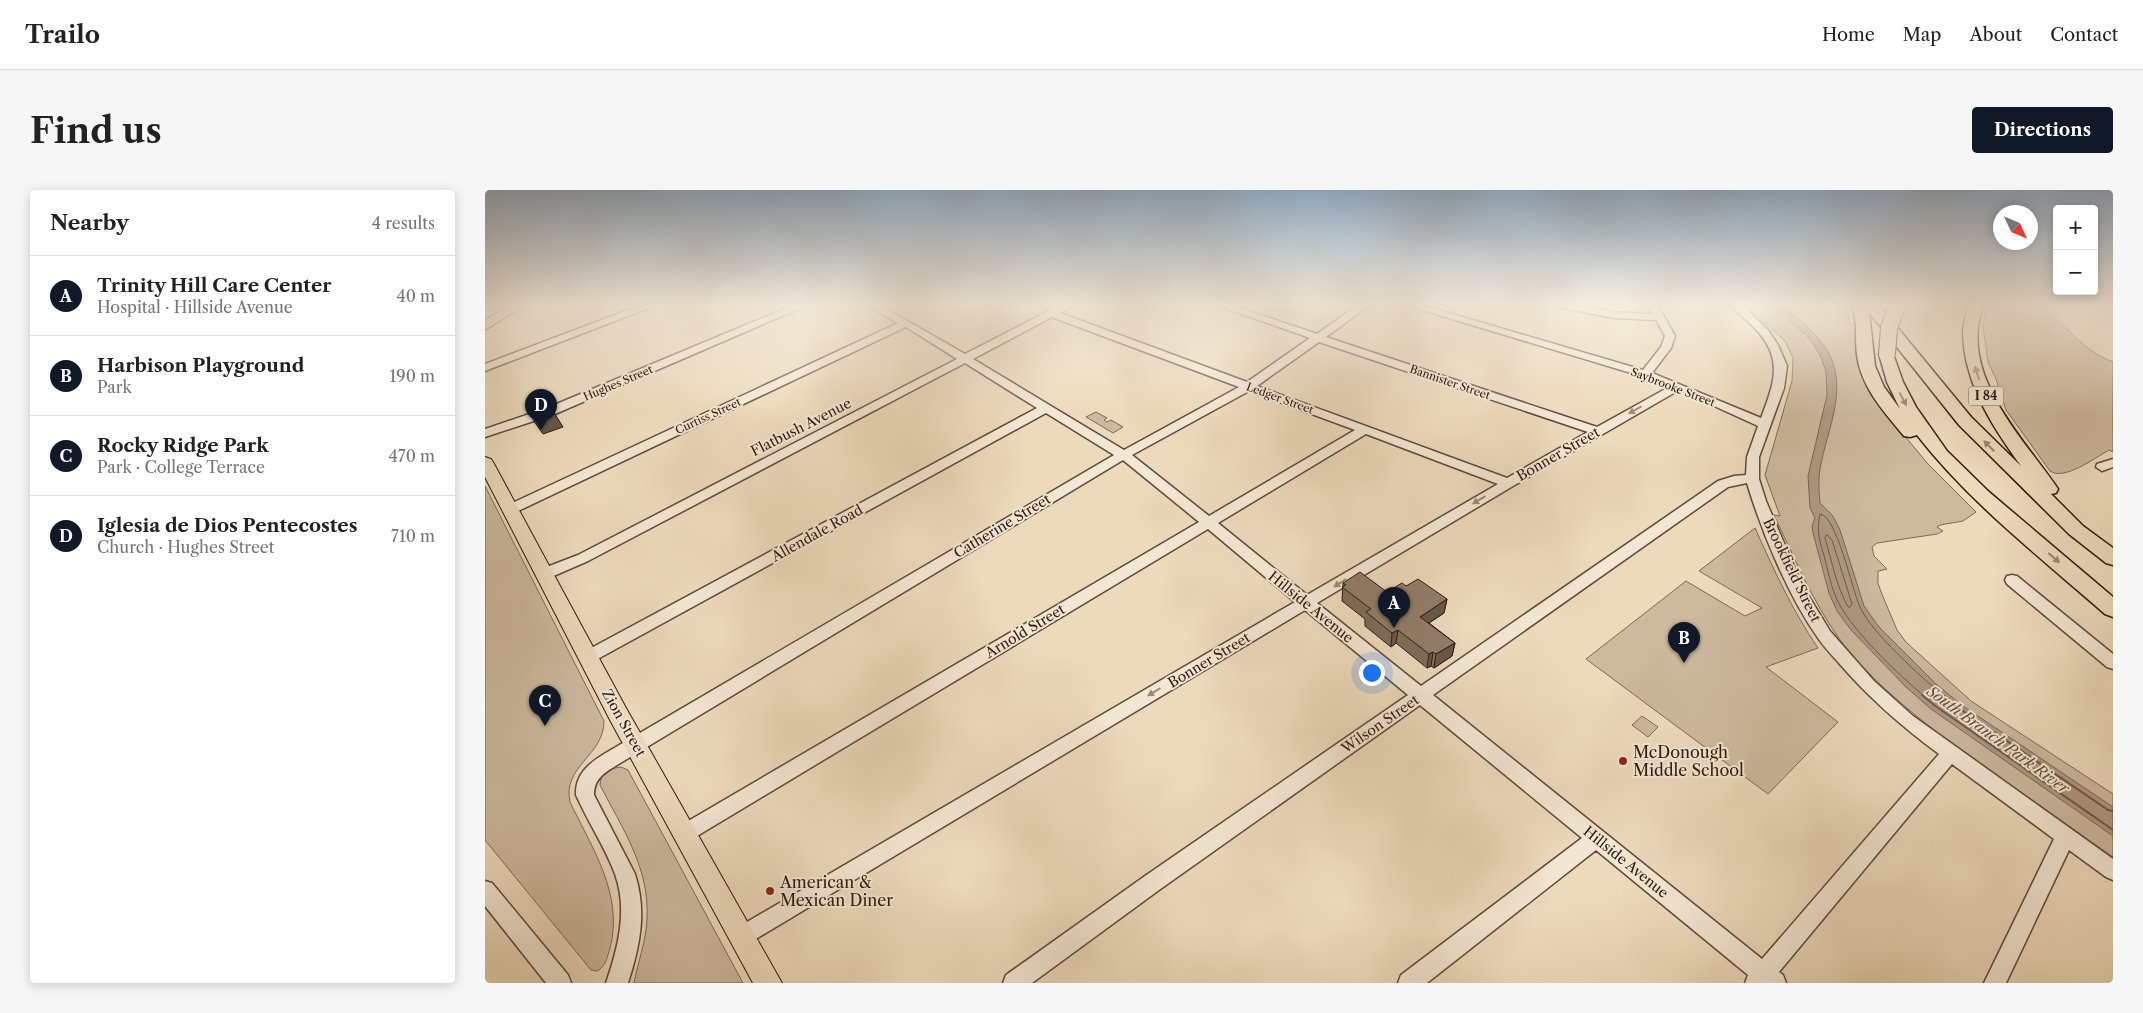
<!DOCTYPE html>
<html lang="en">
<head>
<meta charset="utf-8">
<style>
	:root { --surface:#fff; --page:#f6f6f6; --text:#222; --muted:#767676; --line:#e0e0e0; --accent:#111827 }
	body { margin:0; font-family:"Libre Caslon Text",serif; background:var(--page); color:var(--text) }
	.controls { position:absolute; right:15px; top:15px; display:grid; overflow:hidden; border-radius:5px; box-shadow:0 2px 12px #0003 }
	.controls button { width:45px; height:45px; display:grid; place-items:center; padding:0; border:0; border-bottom:1px solid var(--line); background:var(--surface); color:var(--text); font:25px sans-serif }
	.compass { position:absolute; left:1508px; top:15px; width:45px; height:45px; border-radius:50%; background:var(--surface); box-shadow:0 2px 12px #0003; rotate:134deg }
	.you { position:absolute; left:886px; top:482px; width:18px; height:18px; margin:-12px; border:4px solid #fff; border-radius:50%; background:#1a73e8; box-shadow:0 0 0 8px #1a73e833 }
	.badge { display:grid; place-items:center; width:32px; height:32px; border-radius:50%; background:var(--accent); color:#fff; font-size:16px; font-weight:700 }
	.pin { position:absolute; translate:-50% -41px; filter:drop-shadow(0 1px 2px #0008) }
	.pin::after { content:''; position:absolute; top:26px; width:18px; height:15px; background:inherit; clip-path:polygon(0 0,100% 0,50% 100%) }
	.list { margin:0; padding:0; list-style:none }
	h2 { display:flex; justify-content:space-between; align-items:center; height:65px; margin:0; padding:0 20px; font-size:21px }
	h2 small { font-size:16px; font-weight:400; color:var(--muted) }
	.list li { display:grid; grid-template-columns:32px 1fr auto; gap:15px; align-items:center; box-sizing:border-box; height:80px; padding:0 20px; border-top:1px solid var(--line) }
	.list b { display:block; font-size:19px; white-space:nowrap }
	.list p { margin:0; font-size:16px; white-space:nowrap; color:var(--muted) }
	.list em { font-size:16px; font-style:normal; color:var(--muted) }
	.map { position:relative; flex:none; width:1628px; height:793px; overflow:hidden; border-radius:5px }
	header { display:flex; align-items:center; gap:30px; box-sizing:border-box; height:70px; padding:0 25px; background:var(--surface); border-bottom:1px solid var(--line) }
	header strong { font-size:24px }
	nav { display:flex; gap:28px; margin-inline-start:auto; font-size:18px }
	.intro { display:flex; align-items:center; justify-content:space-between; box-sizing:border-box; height:120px; padding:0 30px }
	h1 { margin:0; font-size:35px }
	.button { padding:12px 22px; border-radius:5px; background:var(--accent); color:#fff; font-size:18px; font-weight:700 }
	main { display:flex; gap:30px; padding:0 30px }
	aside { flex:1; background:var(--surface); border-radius:5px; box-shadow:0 2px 12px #0003 }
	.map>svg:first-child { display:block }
</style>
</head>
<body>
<header>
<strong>Trailo</strong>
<nav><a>Home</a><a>Map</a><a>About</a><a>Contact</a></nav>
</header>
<div class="intro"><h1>Find us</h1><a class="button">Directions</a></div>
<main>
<aside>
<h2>Nearby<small>4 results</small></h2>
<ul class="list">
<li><span class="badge">A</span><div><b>Trinity Hill Care Center</b><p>Hospital · Hillside Avenue</p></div><em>40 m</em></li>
<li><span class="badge">B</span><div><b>Harbison Playground</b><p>Park</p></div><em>190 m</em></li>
<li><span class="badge">C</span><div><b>Rocky Ridge Park</b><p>Park · College Terrace</p></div><em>470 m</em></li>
<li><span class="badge">D</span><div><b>Iglesia de Dios Pentecostes</b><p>Church · Hughes Street</p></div><em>710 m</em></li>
</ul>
</aside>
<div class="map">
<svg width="1628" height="793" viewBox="0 0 1628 793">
	<rect width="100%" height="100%" fill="#ecdabb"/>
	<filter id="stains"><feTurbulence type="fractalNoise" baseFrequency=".004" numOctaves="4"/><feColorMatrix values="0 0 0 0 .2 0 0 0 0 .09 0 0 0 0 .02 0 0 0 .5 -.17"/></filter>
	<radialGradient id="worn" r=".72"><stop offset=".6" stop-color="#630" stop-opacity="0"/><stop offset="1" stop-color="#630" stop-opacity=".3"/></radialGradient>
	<!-- green -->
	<path fill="#ccb99e" stroke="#7e6957" d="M 1260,114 L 1358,114 L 1363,124 L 1365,134 L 1372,134 L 1373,174 L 1385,204 L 1443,274 L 1491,322 L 1478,331 L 1455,335 L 1452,337 L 1458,341 L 1452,344 L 1392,353 L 1387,357 L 1389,366 L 1402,379 L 1393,381 L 1393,393 L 1396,402 L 1412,440 L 1421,452 L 1486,511 L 1628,604 L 1628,667 L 1455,545 C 1420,517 1379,484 1353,447 C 1327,410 1309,367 1289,325 L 1295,326 L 1280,285 L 1307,191 L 1308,168 L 1300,151 Z
		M 1506,114 L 1555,114 C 1579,134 1598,161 1628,172 L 1628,262 L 1624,260 C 1610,268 1579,291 1565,281 L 1521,220 L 1511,189 L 1503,172 L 1498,136 L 1501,121 Z
		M 611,222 L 622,228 L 619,230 L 622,232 L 626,230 L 638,237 L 628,243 L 601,227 Z
		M 0,296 L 119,531 C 119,566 77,576 85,612 C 107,658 139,705 125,758 C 122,768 121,776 112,781 L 106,780 L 0,650 Z
		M 1270,338 C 1289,380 1307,420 1333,458 L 1281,477 L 1353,532 L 1283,604 L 1101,469 L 1201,391 L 1260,426 L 1277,418 L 1214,381 Z
		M 1157,526 L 1173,537 L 1163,547 L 1147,535 Z
		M 136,577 L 143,580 L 258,793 L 149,793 C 153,772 161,751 162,729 C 165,678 137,638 115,595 C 115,583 126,578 136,577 Z"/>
	<!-- water -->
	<path fill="#ac9881" stroke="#7a6554" d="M 1287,114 L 1296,114 C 1311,127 1328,140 1340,157 C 1366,196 1342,238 1335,279 C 1333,291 1334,302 1335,313 L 1348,326 L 1355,340 L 1379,416 L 1394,437 L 1451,494 L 1478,516 L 1628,617 L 1628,646 L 1446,519 L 1421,497 L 1366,440 L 1352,421 L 1344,403 L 1328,343 L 1327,336 L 1330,328 L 1325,318 L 1323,286 L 1342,205 L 1341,182 L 1336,167 L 1325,149 Z"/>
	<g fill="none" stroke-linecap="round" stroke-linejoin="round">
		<!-- shore-far1 -->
		<path stroke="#6e5848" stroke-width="1" d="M 1342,345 L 1347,350 L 1367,414 L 1365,417 L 1363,417 C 1351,395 1347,372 1340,348 Z
			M 1439,506 C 1412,483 1376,449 1357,419 C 1348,405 1344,386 1340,369 C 1335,352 1331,342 1335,324 C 1352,326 1367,400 1375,417 C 1385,441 1438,489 1459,506"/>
		<!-- shore -->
		<path stroke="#6e5848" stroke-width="2" d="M 1437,505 L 1449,515 L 1628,640
			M 1458,505 L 1475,519 L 1623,620 L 1628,621"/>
		<defs>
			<path id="minor" d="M 159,114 L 174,114 L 0,181 L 0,174 Z
				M 311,114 L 325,114 L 70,224 L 0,247 L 0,239 L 62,218 Z
				M 380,114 L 393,114 L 480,164 L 577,114 L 590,114 L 575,123 L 762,192 L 825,148 L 728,114 L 743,114 L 832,144 L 874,114 L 886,114 L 841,147 L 1112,237 L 1184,197 L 1156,186 L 917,114 L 933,114 L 1158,180 L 1176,157 L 1180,146 L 1171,130 L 1129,128 L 1073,117 L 1068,114 L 1089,114 L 1129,122 L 1167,124 L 1162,114 L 1172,114 L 1190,146 L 1186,158 L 1167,183 L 1276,228 C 1287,198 1299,173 1275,144 C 1266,133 1254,125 1245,114 L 1256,114 L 1283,140 L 1293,155 L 1302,176 L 1299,198 L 1274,267 L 1274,289 L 1281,311 L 1317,395 L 1345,441 L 1389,491 L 1428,526 L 1628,669 L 1628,690 L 1621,687 L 1584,660 L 1521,793 L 1499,793 L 1569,649 L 1467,574 L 1294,782 L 1298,785 L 1301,793 L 1260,793 L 1263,785 L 1111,660 L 942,793 L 913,793 L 916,785 L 1097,648 L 935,515 L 674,700 L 547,793 L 518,793 L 521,785 L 660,686 L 923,505 L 820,420 L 264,753 L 257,756 L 250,753 L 246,746 L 250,739 L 810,412 L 723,339 L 207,649 L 200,652 L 193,649 L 190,643 L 193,637 L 714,332 L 638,270 L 132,575 C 119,583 109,589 109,605 L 150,684 C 162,722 155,756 143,793 L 121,793 C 133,758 143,720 130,684 C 120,657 103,632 91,605 C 90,585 103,574 119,564 L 629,265 L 561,223 L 109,471 L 103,473 L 97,471 L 95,467 L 97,463 L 552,218 L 480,173 L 103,371 L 64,388 L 54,388 L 52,384 L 54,380 L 93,365 L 472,169 L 421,137 L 31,322 L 26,323 L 19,319 L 21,316 L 413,133 ZM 567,127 L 754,197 L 639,260 L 488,169 ZM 834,152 L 1103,242 L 1022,288 L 772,196 ZM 1194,200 L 1273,236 L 1262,267 L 1261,285 L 1249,286 L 1233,291 L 936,496 L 832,413 L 1028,296 ZM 764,201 L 870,240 L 724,326 L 647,265 ZM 881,244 L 1013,294 L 822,405 L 733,333 ZM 1262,293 C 1277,343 1303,405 1333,448 C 1339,457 1346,464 1353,472 C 1383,507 1416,536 1454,564 L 1277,769 L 948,505 L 1243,297 Z
				M 1628,269 L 1628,277 L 1617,281 L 1611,277 L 1612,274 Z
				M 1527,385 L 1532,386 L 1628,464 L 1628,479 L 1622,477 L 1522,394 L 1520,390 L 1522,386 Z
				M 0,691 L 7,693 L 83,785 L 86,793 L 61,793 L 0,716 Z"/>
			<path id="major" d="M 27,114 L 42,114 L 0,140 L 0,130 Z
				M 0,267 L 6,269 L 8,272 L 141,518 L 297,793 L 268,793 L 125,530 L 0,287 Z"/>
			<path id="highway" d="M 1367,114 L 1393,114 L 1486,227 L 1536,276 C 1507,236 1478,192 1478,140 C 1479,132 1482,123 1484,114 L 1498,114 C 1497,122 1494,129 1493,137 C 1486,198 1542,253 1573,299 L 1571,303 L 1566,304 L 1598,336 L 1628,358 L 1628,375 L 1621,373 L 1584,344 L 1474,235 L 1384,122 L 1390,176 L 1399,197 L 1415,219 L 1402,192 L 1394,164 L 1397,161 L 1407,161 L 1418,192 L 1431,217 L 1462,261 L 1504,302 L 1628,407 L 1628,427 L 1620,424 C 1555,367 1485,313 1432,245 L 1425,247 L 1419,246 C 1399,222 1376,197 1372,165 C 1370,148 1373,131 1367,114 Z"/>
		</defs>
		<!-- minor casing -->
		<use href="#minor" stroke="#5e493b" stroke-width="3"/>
		<!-- major casing -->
		<use href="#major" stroke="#2f1910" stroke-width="2"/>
		<!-- highway casing -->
		<use href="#highway" stroke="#2f1910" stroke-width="3"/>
		<!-- minor -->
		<use href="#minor" fill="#f3e7d3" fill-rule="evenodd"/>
		<!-- major -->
		<use href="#major" fill="#ecdabb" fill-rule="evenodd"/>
		<!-- highway -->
		<use href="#highway" fill="#ecdabb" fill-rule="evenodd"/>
		<defs>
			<path id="highway-bridge" d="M 1402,164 L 1404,138 L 1413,114"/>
		</defs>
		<!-- highway-bridge casing -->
		<use href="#highway-bridge" stroke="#2f1910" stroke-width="18" stroke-linecap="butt"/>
		<!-- highway-bridge -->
		<use href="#highway-bridge" stroke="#ecdabb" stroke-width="16"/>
	</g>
	<!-- wall -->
	<path fill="#7d6c5a" stroke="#2f1910" d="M 858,393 L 902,402 L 921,396 L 962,409 L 959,423 L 944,433 L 970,453 L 967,466 L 949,478 L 946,476 L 942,478 L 911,453 L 906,457 L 880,436 L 880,429 L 857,411 Z"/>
	<!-- shaded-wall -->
	<path fill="#66584a" stroke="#2f1910" d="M 70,224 L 78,237 L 58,244 L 49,231 Z
		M 962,409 L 959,423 L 933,440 L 935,427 Z
		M 913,440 L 911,453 L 906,457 L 907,443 Z
		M 970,453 L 967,466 L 949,478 L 951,464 Z
		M 948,462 L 946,476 L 942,478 L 944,464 Z"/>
	<!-- building -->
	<path fill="#917d69" stroke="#2f1910" d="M 65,216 L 70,224 L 49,231 L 45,223 Z
		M 875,382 L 902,402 L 917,393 L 921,396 L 933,389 L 962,409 L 935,427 L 970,453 L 951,464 L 948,462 L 944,464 L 913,440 L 907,443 L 881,422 L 886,419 L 857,397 L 861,395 L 858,393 Z"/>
	<!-- one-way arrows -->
	<defs><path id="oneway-solid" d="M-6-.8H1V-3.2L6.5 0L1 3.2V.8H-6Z" transform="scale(1.25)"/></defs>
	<g fill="#97836e">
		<use href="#oneway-solid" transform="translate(1492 183) rotate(-107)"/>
		<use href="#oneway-solid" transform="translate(1418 209) rotate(62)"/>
		<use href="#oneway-solid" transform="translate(1504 256) rotate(-135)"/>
		<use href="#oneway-solid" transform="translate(1569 368) rotate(41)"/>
	</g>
	<g fill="#9b8a7b">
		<use href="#oneway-solid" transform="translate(1150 220) rotate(151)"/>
		<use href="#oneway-solid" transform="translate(994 310) rotate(149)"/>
		<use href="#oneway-solid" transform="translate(855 393) rotate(149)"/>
		<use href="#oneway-solid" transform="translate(669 502) rotate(149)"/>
	</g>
	<!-- sky -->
	<linearGradient id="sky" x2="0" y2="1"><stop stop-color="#90a9bf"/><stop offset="0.51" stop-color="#f6eee0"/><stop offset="1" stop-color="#f6eee0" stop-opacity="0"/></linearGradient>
	<rect width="1628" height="225" fill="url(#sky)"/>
	<!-- markers -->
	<g fill="#8f2418" stroke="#f3e7d3" stroke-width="2">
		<circle cx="1138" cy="571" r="5"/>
		<circle cx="285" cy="701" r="5"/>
	</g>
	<g text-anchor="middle" stroke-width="4" stroke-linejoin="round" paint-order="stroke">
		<!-- far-street labels -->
		<g font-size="11" fill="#2f1910" stroke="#f3e7d3">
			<text transform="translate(965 192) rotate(19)" y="4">Bannister Street</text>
			<text transform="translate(133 193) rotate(-23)" y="4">Hughes Street</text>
			<text transform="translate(1188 197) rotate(21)" y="4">Saybrooke Street</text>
			<text transform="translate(795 208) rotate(20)" y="4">Ledger Street</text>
			<text transform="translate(223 226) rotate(-25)" y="4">Curtiss Street</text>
		</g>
		<!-- shield labels -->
		<rect fill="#f3e7d3" stroke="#6a574a" stroke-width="1" x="1483.5" y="196.5" width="35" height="19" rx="4"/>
		<g font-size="12" font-weight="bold" fill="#2f1910">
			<text x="1501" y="210">I 84</text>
		</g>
		<!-- street labels -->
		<g font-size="14" fill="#2f1910" stroke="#f3e7d3">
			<text transform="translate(316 237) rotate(-27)" y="5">Flatbush Avenue</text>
			<text transform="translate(1073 264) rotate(-30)" y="5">Bonner Street</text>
			<text transform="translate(517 336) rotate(-31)" y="5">Catherine Street</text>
			<text transform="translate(332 343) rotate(-29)" y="5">Allendale Road</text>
			<text transform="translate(1307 380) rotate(64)" y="5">Brookfield Street</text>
			<text transform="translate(826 417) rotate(39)" y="5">Hillside Avenue</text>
			<text transform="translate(540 441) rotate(-31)" y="5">Arnold Street</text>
			<text transform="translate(724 470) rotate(-31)" y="5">Bonner Street</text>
			<text transform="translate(139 533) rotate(61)" y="5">Zion Street</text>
			<text transform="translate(895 534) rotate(-35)" y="5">Wilson Street</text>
			<text transform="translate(1141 672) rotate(39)" y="5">Hillside Avenue</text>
		</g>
		<!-- water labels -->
		<g font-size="15" font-style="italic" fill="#614c3d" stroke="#f3e7d3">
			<text transform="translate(1513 550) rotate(36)" y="5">South Branch Park River</text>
		</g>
		<!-- near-poi labels -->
		<g font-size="16" fill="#2f1910" stroke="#f3e7d3" text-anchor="start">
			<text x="1148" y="568">McDonough<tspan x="1148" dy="18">Middle School</tspan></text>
			<text x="295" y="698">American &amp;<tspan x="295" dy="18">Mexican Diner</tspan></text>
		</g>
	</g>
	<rect width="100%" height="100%" filter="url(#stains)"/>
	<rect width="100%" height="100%" fill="url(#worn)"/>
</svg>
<div class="controls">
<button>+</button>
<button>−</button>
</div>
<svg class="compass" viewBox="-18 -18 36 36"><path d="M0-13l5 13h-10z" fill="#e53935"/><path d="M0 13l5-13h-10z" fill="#767676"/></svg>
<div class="you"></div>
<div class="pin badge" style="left:909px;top:438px">A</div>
<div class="pin badge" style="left:1199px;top:473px">B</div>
<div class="pin badge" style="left:60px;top:536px">C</div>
<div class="pin badge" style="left:56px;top:240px">D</div>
</div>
</main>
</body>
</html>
